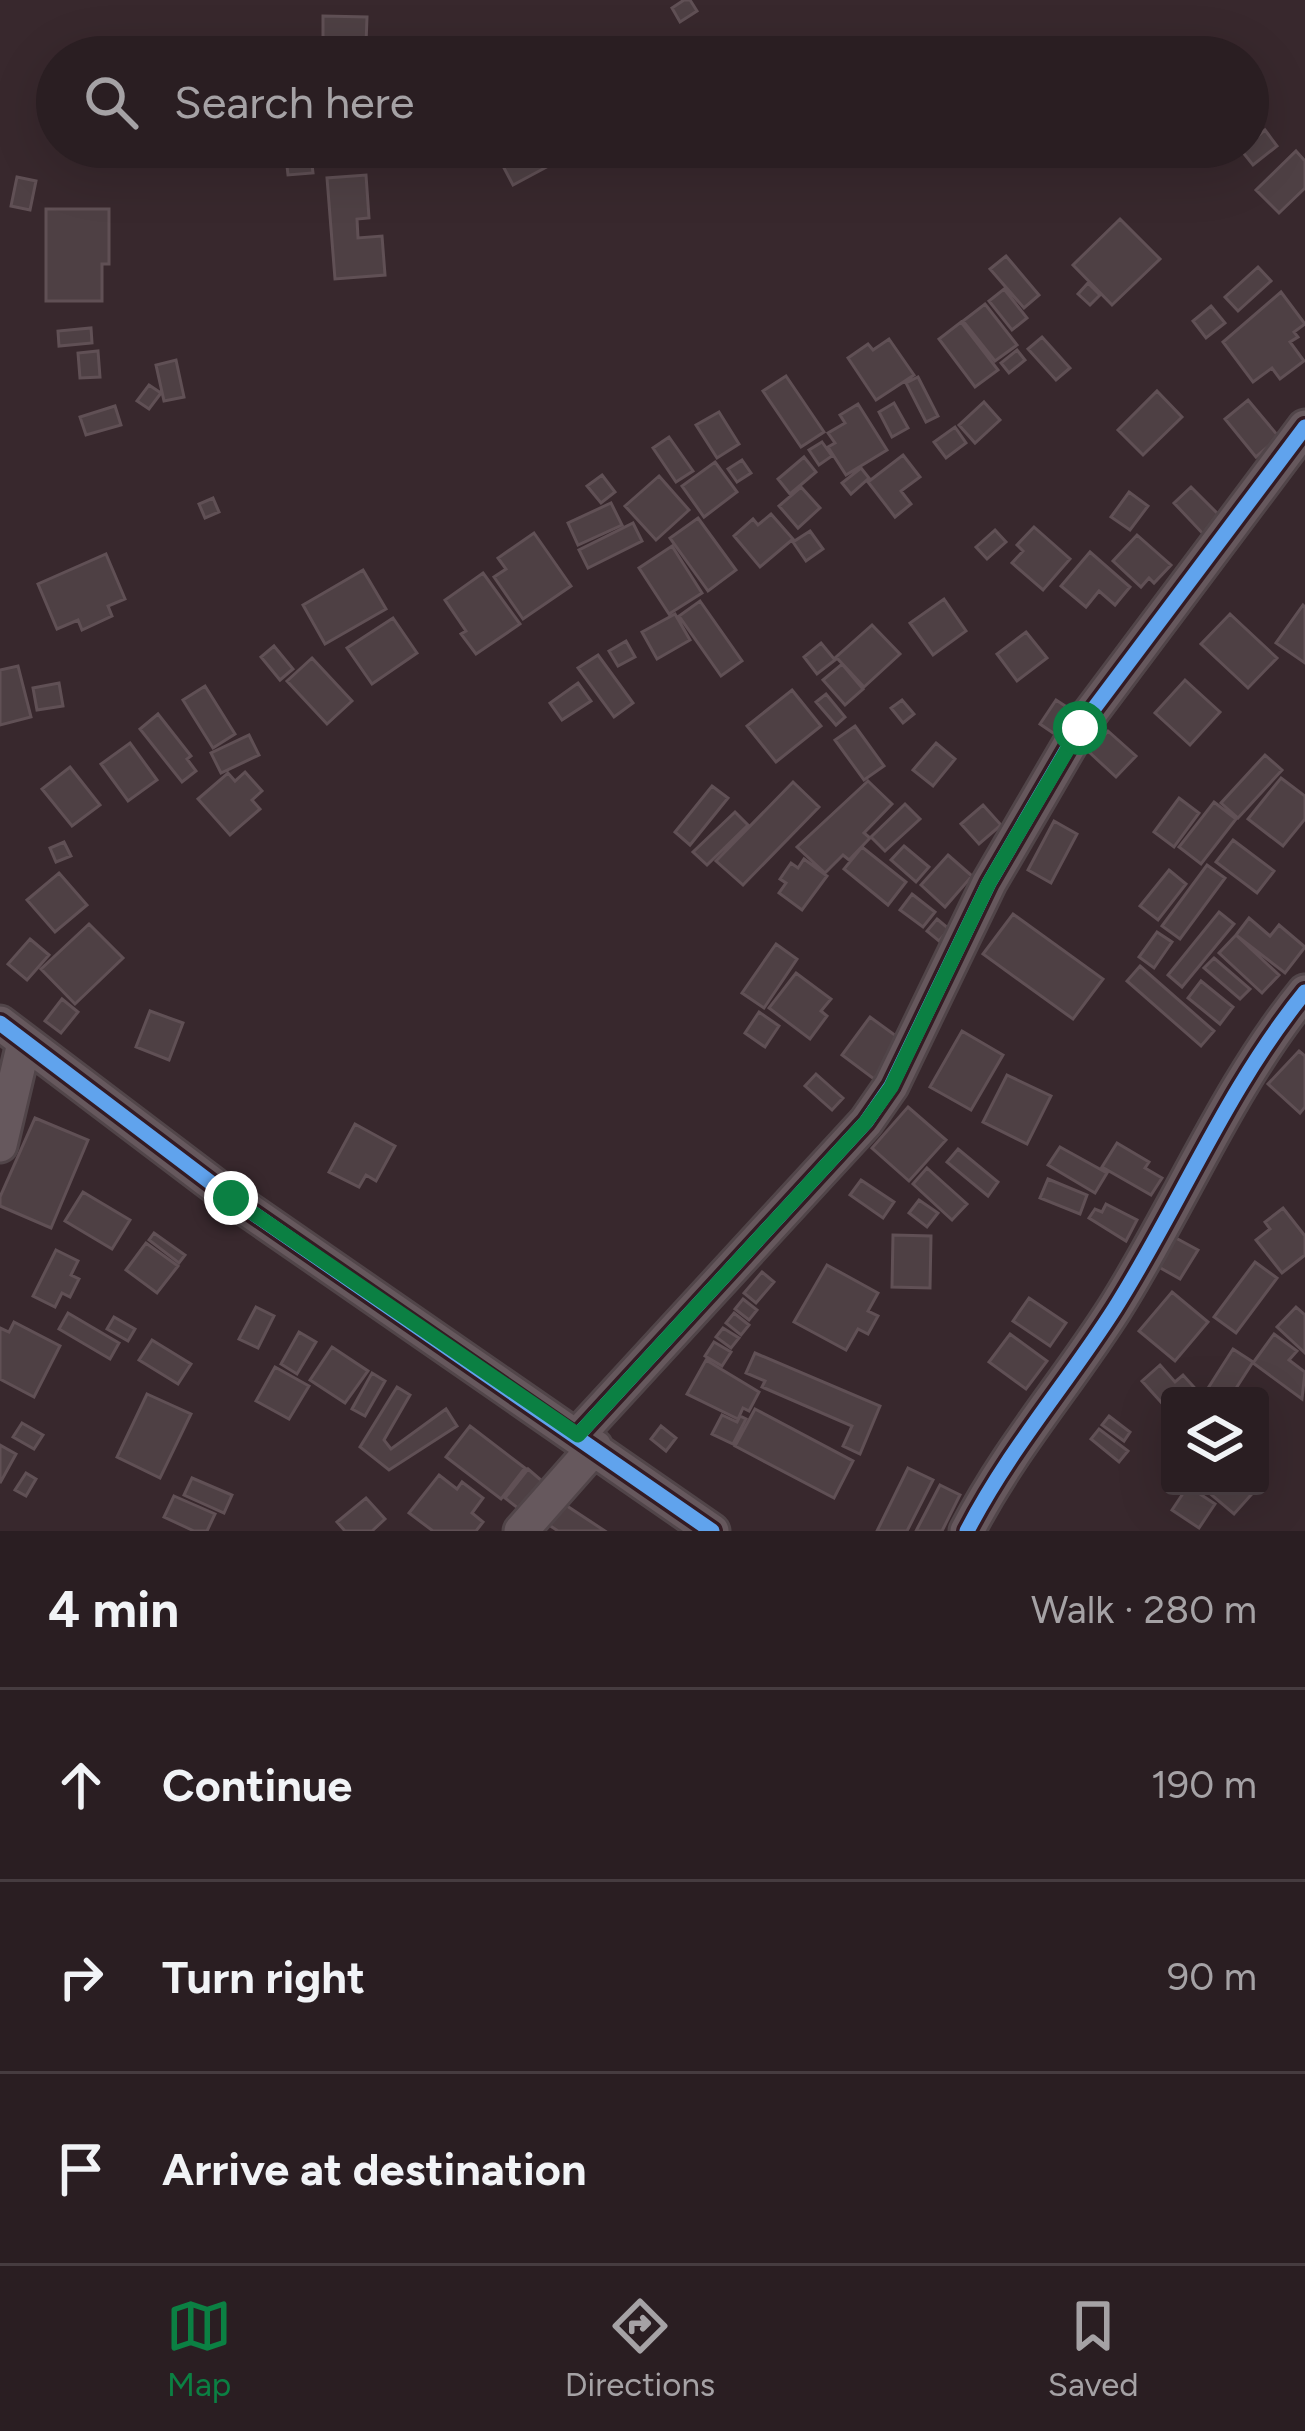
<!DOCTYPE html>
<html lang="en">
<head>
<meta charset="utf-8">
<style>
	:root { --surface:#2a1e22; --page:#32272a; --text:#f1f3f6; --muted:#a5a2a5; --line:#463c40; --accent:#0b8043 }
	body { margin:0; font-family:Figtree,sans-serif; background:var(--page); color:var(--text) }
	.controls { position:absolute; right:36px; bottom:36px; display:grid; overflow:hidden; border-radius:12px; box-shadow:0 12px 48px #0002 }
	.controls button { width:108px; height:108px; display:grid; place-items:center; padding:0; border:0; border-bottom:3px solid var(--line); background:var(--surface); color:var(--text); font:60px sans-serif }
	.stop { position:absolute; width:36px; height:36px; margin:-27px; border:9px solid #0b8043; border-radius:50%; background:#fff }
	.stop.end { background:#0b8043; border-color:#fff; box-shadow:0 3px 12px #0008 }
	.list { margin:0; padding:0; list-style:none }
	h2 { display:flex; justify-content:space-between; align-items:center; height:156px; margin:0; padding:0 48px; font-size:51px }
	h2 small { font-size:39px; font-weight:400; color:var(--muted) }
	.list li { display:grid; grid-template-columns:78px 1fr auto; gap:36px; align-items:center; box-sizing:border-box; height:192px; padding:0 48px; border-top:3px solid var(--line) }
	.list b { display:block; font-size:45px; white-space:nowrap }
	.list em { font-size:39px; font-style:normal; color:var(--muted) }
	.icon { flex:none; width:66px; height:66px; fill:none; stroke:currentColor; stroke-width:2; stroke-linecap:round; stroke-linejoin:round }
	.map { position:relative; flex:none; width:1305px; height:1531px; overflow:hidden }
	.search { position:absolute; background:var(--surface); box-shadow:0 12px 48px #0002; left:36px; right:36px; top:36px; height:132px; display:flex; align-items:center; gap:30px; box-sizing:border-box; padding:0 42px; border-radius:66px; color:var(--muted); font-size:45px }
	.sheet { height:732px; background:var(--surface) }
	nav { display:flex; justify-content:space-around; align-items:center; box-sizing:border-box; height:168px; border-top:3px solid var(--line); background:var(--surface); font-size:33px; color:var(--muted) }
	nav a { display:grid; justify-items:center; gap:6px }
	nav .on { color:var(--accent) }
	.map>svg:first-child { display:block }
</style>
</head>
<body>
<div class="map">
<svg width="1305" height="1531" viewBox="0 0 1305 1531">
	<rect width="100%" height="100%" fill="#38282d"/>
	<!-- building -->
	<path fill="#4e4044" stroke="#605055" stroke-width="3" d="M 684,0 L 690,0 L 697,11 L 680,22 L 672,8 Z
		M 323,16 L 367,17 L 366,44 L 323,43 Z
		M 1265,130 L 1277,146 L 1253,165 L 1241,150 Z
		M 310,147 L 313,173 L 288,175 L 285,148 Z
		M 498,147 L 584,147 L 513,185 L 494,149 Z
		M 1296,151 L 1305,161 L 1305,188 L 1279,213 L 1256,190 Z
		M 366,175 L 369,218 L 357,219 L 358,238 L 382,236 L 385,275 L 335,279 L 327,178 Z
		M 17,177 L 36,181 L 30,210 L 11,206 Z
		M 46,209 L 109,209 L 109,264 L 102,264 L 102,301 L 46,301 Z
		M 1120,219 L 1160,259 L 1112,305 L 1073,265 Z
		M 1006,256 L 1039,295 L 1024,308 L 990,269 Z
		M 1258,267 L 1271,281 L 1238,311 L 1225,297 Z
		M 1088,283 L 1100,295 L 1090,305 L 1078,294 Z
		M 1004,289 L 1027,318 L 1012,330 L 989,301 Z
		M 1281,292 L 1305,324 L 1294,332 L 1298,337 L 1290,342 L 1304,361 L 1280,379 L 1272,368 L 1253,382 L 1223,342 Z
		M 985,304 L 1017,345 L 995,361 L 963,321 Z
		M 1211,306 L 1225,323 L 1206,338 L 1193,321 Z
		M 961,322 L 998,370 L 975,387 L 939,339 Z
		M 91,328 L 92,343 L 59,346 L 58,331 Z
		M 1042,337 L 1070,368 L 1056,380 L 1028,349 Z
		M 889,339 L 914,375 L 876,400 L 848,358 L 868,344 L 873,350 Z
		M 1017,350 L 1025,360 L 1009,373 L 1001,363 Z
		M 98,351 L 100,377 L 80,378 L 78,353 Z
		M 176,360 L 184,397 L 164,401 L 156,365 Z
		M 786,376 L 824,432 L 801,447 L 763,391 Z
		M 918,377 L 938,416 L 926,422 L 906,383 Z
		M 149,385 L 161,393 L 149,409 L 137,401 Z
		M 1157,391 L 1182,417 L 1143,455 L 1118,430 Z
		M 1248,400 L 1279,437 L 1256,457 L 1225,419 Z
		M 984,402 L 1000,420 L 975,443 L 959,425 Z
		M 894,403 L 908,428 L 892,437 L 879,412 Z
		M 858,404 L 887,450 L 846,475 L 828,447 L 835,443 L 828,433 L 845,423 L 840,415 Z
		M 115,406 L 121,425 L 86,435 L 80,417 Z
		M 719,412 L 739,444 L 717,458 L 696,425 Z
		M 955,427 L 966,443 L 946,458 L 934,442 Z
		M 669,437 L 693,471 L 676,482 L 653,448 Z
		M 822,442 L 832,456 L 819,465 L 809,450 Z
		M 903,455 L 920,477 L 901,491 L 911,504 L 895,517 L 868,482 Z
		M 804,457 L 816,472 L 790,494 L 778,479 Z
		M 742,460 L 751,473 L 737,482 L 728,469 Z
		M 715,462 L 737,492 L 704,517 L 682,486 Z
		M 861,468 L 869,478 L 851,494 L 842,483 Z
		M 602,475 L 615,492 L 601,503 L 587,486 Z
		M 659,476 L 689,510 L 656,540 L 625,506 Z
		M 801,487 L 820,508 L 798,528 L 779,506 Z
		M 1191,487 L 1224,520 L 1206,537 L 1174,503 Z
		M 1129,492 L 1148,506 L 1130,530 L 1111,517 Z
		M 213,498 L 219,512 L 205,518 L 199,504 Z
		M 611,503 L 622,525 L 578,545 L 568,523 Z
		M 771,514 L 793,539 L 760,567 L 734,536 L 753,519 L 758,525 Z
		M 698,518 L 736,570 L 708,591 L 670,538 Z
		M 633,523 L 642,541 L 588,568 L 579,550 Z
		M 1034,527 L 1070,559 L 1043,590 L 1012,563 L 1023,551 L 1017,545 Z
		M 995,530 L 1006,542 L 987,559 L 976,547 Z
		M 810,531 L 823,549 L 806,561 L 793,542 Z
		M 534,533 L 571,586 L 523,619 L 494,577 L 506,569 L 498,558 Z
		M 1137,535 L 1171,565 L 1154,583 L 1149,578 L 1141,587 L 1113,561 Z
		M 672,546 L 702,593 L 669,614 L 639,568 Z
		M 1090,552 L 1130,587 L 1115,605 L 1099,591 L 1086,607 L 1061,586 Z
		M 106,554 L 125,599 L 108,606 L 112,616 L 82,630 L 78,620 L 57,629 L 38,584 Z
		M 363,570 L 386,609 L 325,644 L 303,605 Z
		M 483,573 L 520,624 L 476,654 L 461,634 L 466,631 L 445,600 Z
		M 944,599 L 966,631 L 933,655 L 910,623 Z
		M 700,601 L 742,661 L 721,676 L 679,616 Z
		M 1303,605 L 1305,607 L 1305,663 L 1276,643 Z
		M 675,614 L 690,640 L 657,659 L 642,632 Z
		M 1230,614 L 1277,658 L 1248,688 L 1201,644 Z
		M 393,618 L 417,653 L 372,684 L 347,648 Z
		M 872,625 L 900,654 L 864,687 L 836,657 Z
		M 1026,632 L 1047,658 L 1017,681 L 997,654 Z
		M 626,641 L 635,657 L 618,666 L 609,651 Z
		M 821,643 L 835,660 L 817,674 L 804,657 Z
		M 274,646 L 293,669 L 280,680 L 261,657 Z
		M 598,655 L 633,703 L 614,717 L 578,668 Z
		M 312,658 L 352,701 L 327,724 L 287,681 Z
		M 842,664 L 863,689 L 845,705 L 823,680 Z
		M 18,666 L 31,717 L 0,725 L 0,670 Z
		M 1185,680 L 1220,712 L 1190,745 L 1155,713 Z
		M 59,683 L 63,706 L 37,710 L 33,688 Z
		M 578,683 L 591,701 L 562,720 L 550,703 Z
		M 205,686 L 235,734 L 213,748 L 183,700 Z
		M 792,690 L 821,726 L 776,762 L 747,726 Z
		M 826,694 L 845,717 L 836,725 L 816,702 Z
		M 902,700 L 914,714 L 903,723 L 891,708 Z
		M 1056,700 L 1076,713 L 1059,737 L 1040,724 Z
		M 158,714 L 191,756 L 187,759 L 196,771 L 182,782 L 140,729 Z
		M 855,726 L 884,766 L 864,780 L 835,740 Z
		M 1108,731 L 1136,756 L 1116,777 L 1089,752 Z
		M 249,735 L 259,755 L 221,773 L 211,753 Z
		M 130,743 L 157,780 L 128,801 L 101,764 Z
		M 936,743 L 955,759 L 933,786 L 913,770 Z
		M 1265,755 L 1282,770 L 1238,818 L 1221,803 Z
		M 70,767 L 100,805 L 72,826 L 42,789 Z
		M 245,772 L 262,791 L 252,800 L 260,809 L 230,835 L 198,799 L 228,773 L 235,781 Z
		M 1281,778 L 1305,796 L 1305,819 L 1283,846 L 1248,819 Z
		M 868,781 L 892,804 L 864,833 L 870,838 L 849,860 L 843,855 L 825,873 L 797,847 Z
		M 793,782 L 819,807 L 743,885 L 716,861 Z
		M 712,786 L 728,798 L 690,845 L 675,832 Z
		M 1179,798 L 1199,813 L 1174,847 L 1154,832 Z
		M 1214,802 L 1236,819 L 1201,864 L 1179,847 Z
		M 905,804 L 920,819 L 885,851 L 871,837 Z
		M 983,805 L 1001,825 L 979,844 L 961,824 Z
		M 735,812 L 748,825 L 707,865 L 693,852 Z
		M 1054,821 L 1077,834 L 1051,883 L 1028,870 Z
		M 1233,840 L 1274,871 L 1257,893 L 1216,862 Z
		M 64,842 L 71,856 L 56,862 L 50,848 Z
		M 904,846 L 929,867 L 916,882 L 891,860 Z
		M 862,847 L 906,882 L 888,905 L 844,869 Z
		M 948,855 L 972,876 L 945,907 L 921,885 Z
		M 804,859 L 827,876 L 802,910 L 779,893 L 786,883 L 780,879 L 791,863 L 798,868 Z
		M 1207,865 L 1225,878 L 1180,939 L 1162,926 Z
		M 1169,870 L 1186,884 L 1158,920 L 1140,906 Z
		M 59,873 L 87,905 L 55,932 L 27,900 Z
		M 912,894 L 935,912 L 923,927 L 900,910 Z
		M 1219,912 L 1234,924 L 1182,987 L 1168,975 Z
		M 1013,914 L 1103,979 L 1073,1019 L 983,954 Z
		M 1249,918 L 1270,936 L 1279,925 L 1305,947 L 1285,973 L 1236,935 Z
		M 937,919 L 949,929 L 939,941 L 927,931 Z
		M 89,924 L 123,958 L 75,1004 L 41,969 Z
		M 1157,932 L 1172,942 L 1154,968 L 1139,957 Z
		M 1236,935 L 1279,975 L 1262,993 L 1219,953 Z
		M 30,939 L 49,955 L 27,980 L 8,964 Z
		M 776,944 L 797,959 L 764,1008 L 742,993 Z
		M 1214,958 L 1250,989 L 1240,999 L 1204,968 Z
		M 1140,966 L 1214,1031 L 1201,1046 L 1127,981 Z
		M 796,973 L 831,999 L 821,1011 L 827,1016 L 810,1039 L 769,1008 Z
		M 1201,981 L 1233,1007 L 1220,1024 L 1188,998 Z
		M 62,999 L 78,1012 L 61,1033 L 45,1021 Z
		M 150,1011 L 183,1023 L 169,1060 L 136,1047 Z
		M 759,1012 L 779,1026 L 765,1047 L 745,1033 Z
		M 870,1017 L 903,1041 L 874,1079 L 842,1055 Z
		M 962,1031 L 1003,1055 L 971,1110 L 930,1087 Z
		M 1299,1051 L 1305,1056 L 1305,1107 L 1300,1113 L 1268,1084 Z
		M 816,1074 L 843,1098 L 832,1110 L 805,1086 Z
		M 1007,1075 L 1051,1096 L 1027,1144 L 983,1122 Z
		M 908,1107 L 946,1140 L 909,1181 L 872,1148 Z
		M 35,1118 L 88,1140 L 51,1228 L 0,1206 L 0,1197 Z
		M 355,1124 L 395,1146 L 376,1181 L 366,1175 L 359,1187 L 329,1172 Z
		M 1117,1143 L 1149,1162 L 1145,1168 L 1162,1178 L 1151,1195 L 1102,1167 Z
		M 1060,1147 L 1107,1173 L 1095,1193 L 1048,1165 Z
		M 958,1149 L 998,1182 L 988,1196 L 947,1162 Z
		M 927,1168 L 967,1204 L 952,1220 L 913,1184 Z
		M 1048,1179 L 1087,1195 L 1080,1214 L 1040,1198 Z
		M 861,1180 L 894,1202 L 883,1218 L 850,1195 Z
		M 83,1192 L 130,1220 L 112,1249 L 65,1221 Z
		M 919,1200 L 938,1213 L 927,1227 L 909,1213 Z
		M 1106,1204 L 1137,1220 L 1126,1241 L 1089,1218 L 1095,1209 L 1102,1212 Z
		M 1283,1208 L 1305,1236 L 1305,1255 L 1282,1273 L 1256,1240 L 1270,1229 L 1265,1222 Z
		M 154,1233 L 185,1255 L 179,1263 L 149,1240 Z
		M 893,1235 L 931,1236 L 930,1288 L 892,1287 Z
		M 1174,1237 L 1198,1250 L 1180,1279 L 1157,1266 Z
		M 146,1243 L 178,1266 L 157,1293 L 126,1270 Z
		M 56,1250 L 78,1261 L 71,1275 L 79,1279 L 70,1297 L 62,1293 L 55,1307 L 33,1296 Z
		M 1255,1262 L 1277,1278 L 1236,1333 L 1214,1317 Z
		M 827,1265 L 878,1293 L 868,1311 L 878,1316 L 868,1334 L 858,1329 L 846,1350 L 794,1322 Z
		M 762,1272 L 774,1282 L 756,1303 L 744,1293 Z
		M 1172,1292 L 1208,1322 L 1175,1361 L 1139,1331 Z
		M 1029,1298 L 1066,1323 L 1050,1346 L 1013,1321 Z
		M 743,1299 L 757,1310 L 749,1320 L 735,1309 Z
		M 256,1307 L 274,1316 L 258,1348 L 239,1339 Z
		M 1296,1307 L 1305,1315 L 1305,1353 L 1277,1327 Z
		M 68,1313 L 119,1343 L 110,1359 L 59,1329 Z
		M 734,1313 L 749,1325 L 741,1335 L 726,1323 Z
		M 114,1317 L 135,1329 L 128,1341 L 107,1329 Z
		M 14,1322 L 60,1346 L 34,1397 L 0,1379 L 0,1328 L 9,1332 Z
		M 723,1328 L 739,1338 L 731,1348 L 716,1337 Z
		M 299,1332 L 316,1342 L 297,1374 L 281,1364 Z
		M 1010,1334 L 1047,1361 L 1026,1389 L 989,1362 Z
		M 1274,1334 L 1297,1351 L 1289,1360 L 1305,1372 L 1302,1399 L 1253,1363 Z
		M 152,1340 L 191,1364 L 178,1384 L 139,1360 Z
		M 714,1342 L 731,1352 L 722,1366 L 705,1356 Z
		M 332,1347 L 368,1371 L 345,1403 L 310,1380 Z
		M 1233,1349 L 1253,1362 L 1231,1396 L 1203,1396 Z
		M 755,1353 L 880,1406 L 860,1454 L 843,1446 L 852,1426 L 762,1387 L 765,1381 L 746,1373 Z
		M 706,1360 L 759,1392 L 749,1411 L 743,1408 L 738,1419 L 687,1394 Z
		M 1160,1365 L 1175,1382 L 1183,1375 L 1202,1396 L 1170,1396 L 1170,1412 L 1142,1381 Z
		M 275,1367 L 309,1386 L 289,1419 L 256,1401 Z
		M 372,1373 L 385,1381 L 365,1416 L 352,1409 Z
		M 397,1387 L 410,1395 L 384,1440 L 391,1449 L 446,1409 L 457,1426 L 389,1470 L 360,1447 Z
		M 147,1394 L 191,1414 L 160,1478 L 117,1457 Z
		M 755,1409 L 853,1461 L 834,1498 L 735,1446 Z
		M 722,1415 L 737,1422 L 740,1416 L 746,1419 L 733,1444 L 712,1434 Z
		M 1109,1416 L 1130,1432 L 1124,1441 L 1102,1425 Z
		M 22,1423 L 43,1435 L 34,1449 L 13,1437 Z
		M 470,1426 L 525,1468 L 501,1499 L 446,1457 Z
		M 661,1426 L 676,1438 L 666,1451 L 651,1439 Z
		M 1099,1429 L 1128,1451 L 1119,1462 L 1091,1439 Z
		M 0,1445 L 16,1454 L 0,1483 Z
		M 908,1468 L 933,1480 L 907,1531 L 877,1531 Z
		M 528,1469 L 542,1481 L 519,1509 L 505,1498 Z
		M 26,1473 L 36,1479 L 26,1496 L 15,1490 Z
		M 439,1475 L 457,1489 L 462,1482 L 483,1498 L 472,1513 L 483,1522 L 476,1531 L 433,1531 L 409,1513 Z
		M 192,1478 L 232,1495 L 224,1513 L 184,1495 Z
		M 940,1485 L 960,1495 L 942,1531 L 916,1531 Z
		M 1188,1486 L 1215,1504 L 1199,1528 L 1172,1510 Z
		M 1201,1486 L 1259,1486 L 1234,1514 Z
		M 174,1496 L 215,1514 L 207,1531 L 194,1531 L 164,1517 Z
		M 366,1498 L 385,1519 L 372,1531 L 345,1531 L 337,1522 Z
		M 561,1502 L 605,1531 L 558,1531 L 546,1523 Z"/>
	<g fill="none" stroke-linecap="round" stroke-linejoin="round">
		<defs>
			<path id="street" d="M 0,1023 L 231,1198 L 712,1531
				M 0,1145 L 24,1043
				M 578,1435 L 866,1122 L 891,1086 L 989,883 L 1080,727 L 1305,427
				M 521,1531 L 595,1447
				M 967,1531 C 1010,1448 1066,1385 1115,1308 C 1181,1203 1227,1088 1305,992"/>
		</defs>
		<!-- street casing -->
		<use href="#street" stroke="#514549" stroke-width="39"/>
		<!-- street -->
		<use href="#street" stroke="#66585d" stroke-width="33"/>
		<defs>
			<path id="cycleway" d="M 0,1023 L 231,1198 L 712,1531
				M 578,1435 L 866,1122 L 891,1086 L 989,883 L 1080,727 L 1305,427
				M 967,1531 C 1010,1448 1066,1385 1115,1308 C 1181,1203 1227,1088 1305,992"/>
		</defs>
		<!-- cycleway casing -->
		<use href="#cycleway" stroke="#341b23" stroke-width="22"/>
		<!-- cycleway -->
		<use href="#cycleway" stroke="#60a3ed" stroke-width="15"/>
	</g>
	<g fill="none" stroke-linecap="round" stroke-linejoin="round">
		<!-- route -->
		<path stroke="#0b8043" stroke-width="15" d="M 231,1198 L 578,1435 L 866,1122 L 891,1087 L 989,883 L 1080,728"/>
	</g>
</svg>
<div class="controls">
<button><svg class="icon" aria-label="layers" viewBox="0 0 24 24"><path d="M12 4l9 5-9 5-9-5zM3 14l9 5 9-5"/></svg></button>
</div>
<div class="stop" style="left:1080px;top:728px"></div>
<div class="stop end" style="left:231px;top:1198px"></div>
<div class="search"><svg class="icon" aria-label="search" viewBox="0 0 24 24"><circle cx="10" cy="10" r="6"/><path d="M15 15l6 6"/></svg>Search here</div>
</div>
<section class="sheet">
<h2>4 min<small>Walk · 280 m</small></h2>
<ul class="list">
<li><svg class="icon" aria-label="ahead" viewBox="0 0 24 24"><path d="M12 20V5M6 11l6-6 6 6"/></svg><div><b>Continue</b></div><em>190 m</em></li>
<li><svg class="icon" aria-label="right" viewBox="0 0 24 24"><path d="M7 20v-9h11M14 6l5 5-5 5"/></svg><div><b>Turn right</b></div><em>90 m</em></li>
<li><svg class="icon" aria-label="arrive" viewBox="0 0 24 24"><path d="M6 21V4h12l-3 4 3 4H6"/></svg><div><b>Arrive at destination</b></div></li>
</ul>
</section>
<nav>
<a class="on"><svg class="icon" aria-label="map" viewBox="0 0 24 24"><path d="M3 6l6-2 6 2 6-2v14l-6 2-6-2-6 2zM9 4v14M15 6v14"/></svg>Map</a>
<a><svg class="icon" aria-label="directions" viewBox="0 0 24 24"><path d="M12 3l9 9-9 9-9-9zM9 14v-3h6M13 9l2 2-2 2"/></svg>Directions</a>
<a><svg class="icon" aria-label="saved" viewBox="0 0 24 24"><path d="M7 4h10v16l-5-4-5 4z"/></svg>Saved</a>
</nav>
</body>
</html>
